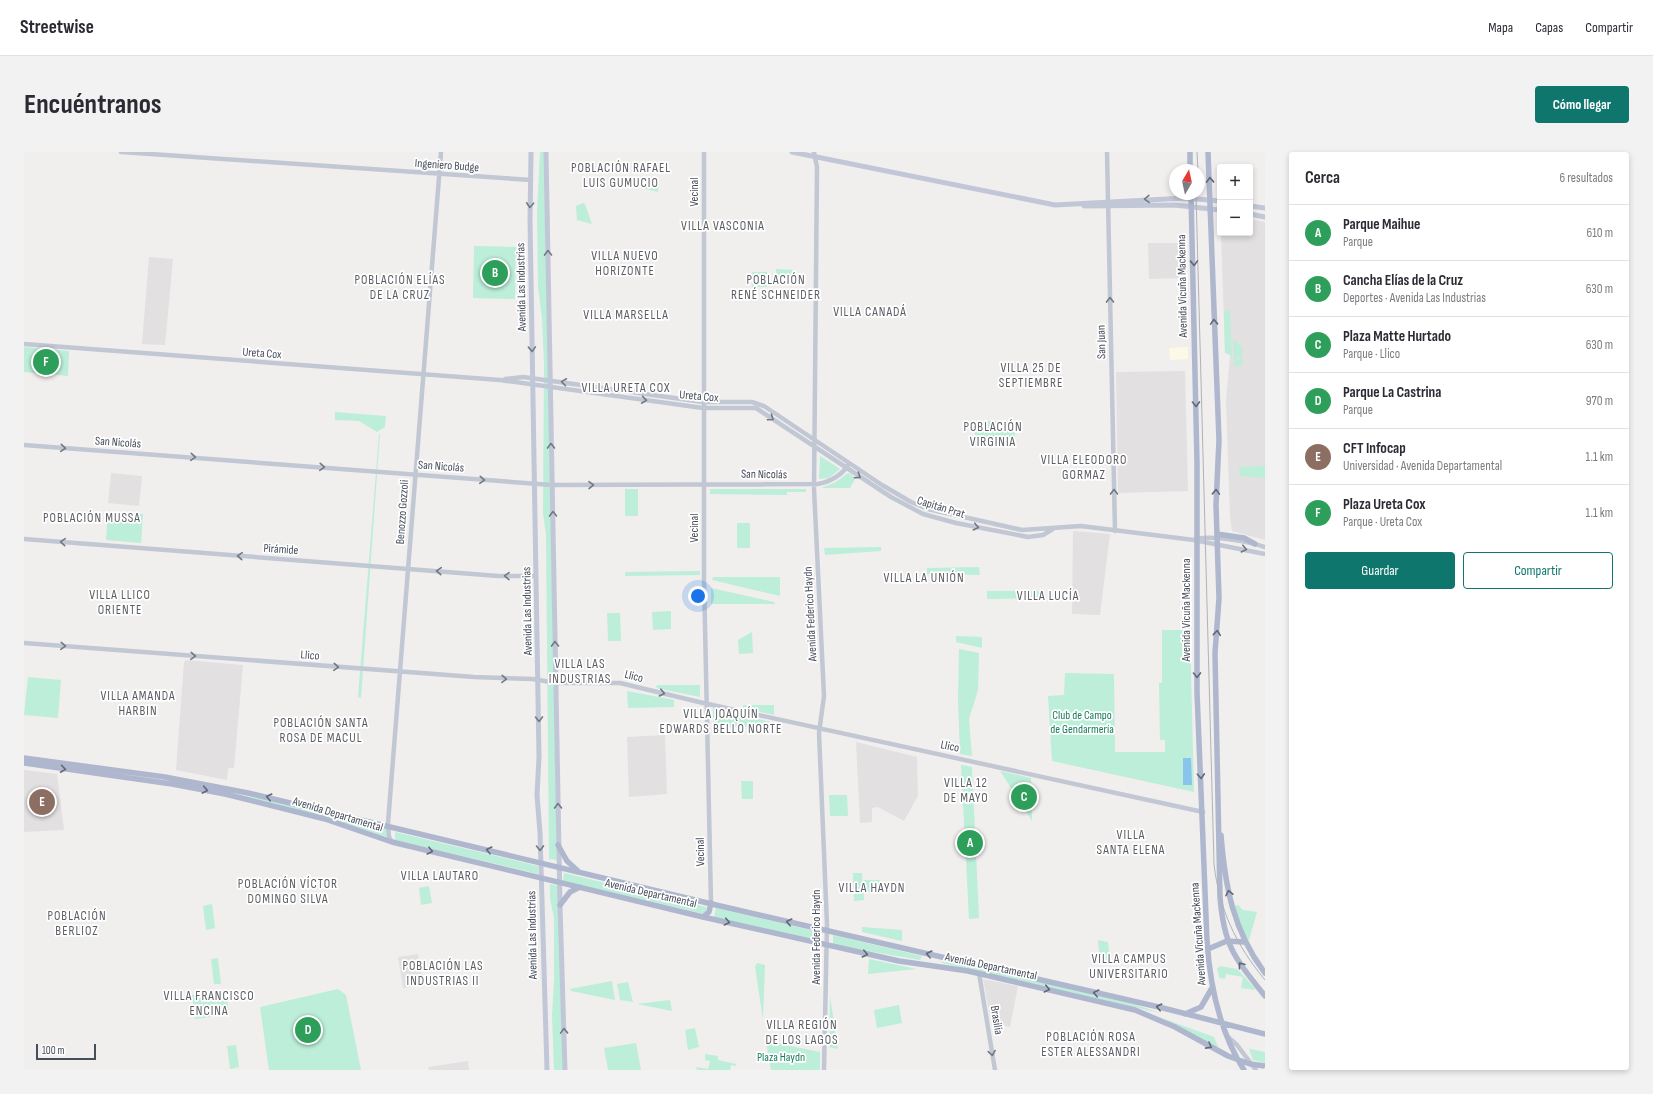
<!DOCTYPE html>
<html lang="es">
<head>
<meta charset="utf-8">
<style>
	:root { --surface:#fff; --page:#f2f2f3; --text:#2b2b33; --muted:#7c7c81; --line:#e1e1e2; --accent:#0f766e }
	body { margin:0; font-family:"Sofia Sans Condensed",sans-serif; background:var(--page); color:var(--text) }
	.controls { position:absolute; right:12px; top:12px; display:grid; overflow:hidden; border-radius:4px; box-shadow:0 2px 6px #0003 }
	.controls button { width:36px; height:36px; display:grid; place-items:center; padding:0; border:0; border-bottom:1px solid var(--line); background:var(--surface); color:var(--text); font:20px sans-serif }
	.compass { position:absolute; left:1145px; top:12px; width:36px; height:36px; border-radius:50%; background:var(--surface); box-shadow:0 2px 6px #0003; rotate:9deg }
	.scale { position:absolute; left:12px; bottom:10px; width:60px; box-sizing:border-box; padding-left:4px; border:2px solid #464d5b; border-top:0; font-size:11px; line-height:14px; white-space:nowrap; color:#464d5b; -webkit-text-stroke:3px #fff; paint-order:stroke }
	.you { position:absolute; left:674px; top:444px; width:14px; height:14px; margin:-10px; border:3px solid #fff; border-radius:50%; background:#1a73e8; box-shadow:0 0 0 6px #1a73e833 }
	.badge { display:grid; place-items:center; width:26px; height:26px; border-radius:50%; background:var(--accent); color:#fff; font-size:13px; font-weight:700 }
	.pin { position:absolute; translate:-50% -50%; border:2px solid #fff; box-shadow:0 1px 4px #0006 }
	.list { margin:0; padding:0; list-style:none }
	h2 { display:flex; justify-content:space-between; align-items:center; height:52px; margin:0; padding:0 16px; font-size:17px }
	h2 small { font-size:13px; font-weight:400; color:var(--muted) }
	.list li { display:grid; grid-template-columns:26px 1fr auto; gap:12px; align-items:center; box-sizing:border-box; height:56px; padding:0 16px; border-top:1px solid var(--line) }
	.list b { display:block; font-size:15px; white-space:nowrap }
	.list p { margin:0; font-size:13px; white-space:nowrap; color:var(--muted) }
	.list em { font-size:13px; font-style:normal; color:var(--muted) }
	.actions { display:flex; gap:8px; padding:12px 16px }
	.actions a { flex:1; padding:9px 0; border:1px solid var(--accent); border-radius:4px; text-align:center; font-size:14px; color:var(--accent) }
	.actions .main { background:var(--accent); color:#fff }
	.map { position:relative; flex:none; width:1241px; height:918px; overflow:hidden; border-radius:4px }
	header { display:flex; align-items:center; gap:24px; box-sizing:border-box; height:56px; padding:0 20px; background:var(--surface); border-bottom:1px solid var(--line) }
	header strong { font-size:19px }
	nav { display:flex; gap:22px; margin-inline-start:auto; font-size:14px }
	.intro { display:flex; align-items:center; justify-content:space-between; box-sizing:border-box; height:96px; padding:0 24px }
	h1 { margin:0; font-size:28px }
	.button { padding:10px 18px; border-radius:4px; background:var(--accent); color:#fff; font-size:14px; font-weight:700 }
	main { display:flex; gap:24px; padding:0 24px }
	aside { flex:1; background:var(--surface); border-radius:4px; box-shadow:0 2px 6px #0003 }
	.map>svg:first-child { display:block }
</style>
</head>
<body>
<header>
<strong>Streetwise</strong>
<nav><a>Mapa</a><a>Capas</a><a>Compartir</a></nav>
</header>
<div class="intro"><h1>Encuéntranos</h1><a class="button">Cómo llegar</a></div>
<main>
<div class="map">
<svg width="1241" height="918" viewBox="0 0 1241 918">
	<rect width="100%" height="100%" fill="#f1eeee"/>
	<!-- commercial -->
	<path fill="#fcfae7" d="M 1164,195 L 1164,207 L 1146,208 L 1145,196 Z"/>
	<!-- education -->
	<path fill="#e2e0e0" d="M 1226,67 L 1241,70 L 1241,388 L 1208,379 L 1206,364 L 1202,249 L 1206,203 L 1201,201 L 1197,81 L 1226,81 Z
		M 1124,91 L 1163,91 L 1163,123 L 1160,126 L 1125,127 Z
		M 125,105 L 149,107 L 141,193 L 118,192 Z
		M 1161,219 L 1164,339 L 1094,341 L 1092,220 Z
		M 87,321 L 118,324 L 115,354 L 84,351 Z
		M 1049,379 L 1086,382 L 1076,463 L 1048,462 Z
		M 162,508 L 219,513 L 210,616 L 204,616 L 203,628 L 152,618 L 160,510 Z
		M 641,583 L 643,642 L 605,645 L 603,585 Z
		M 832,590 L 893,605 L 894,644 L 880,669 L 854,655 L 848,656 L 848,670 L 836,671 Z
		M 0,618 L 33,622 L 40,678 L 0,680 Z
		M 394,802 L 399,833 L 379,836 L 374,805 Z
		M 959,827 L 994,834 L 986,875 L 967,870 Z
		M 444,909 L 445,918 L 405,918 L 404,915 Z"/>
	<!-- green -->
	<path fill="#bceed9" d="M 516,0 L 520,0 L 533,708 L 525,707 L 522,383 L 519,361 L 520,213 L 518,166 L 514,135 L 513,60 Z
		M 619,26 L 635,30 L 634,40 L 618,36 L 615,27 Z
		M 559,51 L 561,52 L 568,72 L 553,68 L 552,54 Z
		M 450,94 L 492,95 L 491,147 L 449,146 Z
		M 752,117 L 769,118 L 769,127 L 752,127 Z
		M 728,120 L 743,120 L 743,135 L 728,135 Z
		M 1206,158 L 1208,210 L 1207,203 L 1201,201 L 1200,160 Z
		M 1209,187 L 1218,195 L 1218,203 L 1211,208 L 1212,209 L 1218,205 L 1218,214 L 1210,214 Z
		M 0,195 L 45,199 L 44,224 L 0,220 Z
		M 311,260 L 362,264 L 361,275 L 353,280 L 335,269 L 311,268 Z
		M 951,269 L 990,269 L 991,285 L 951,286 Z
		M 356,281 L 337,546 L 334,545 L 355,282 Z
		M 796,304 L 816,317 L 805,326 L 795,327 Z
		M 1241,314 L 1241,326 L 1216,324 L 1215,315 Z
		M 824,321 L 827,322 L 831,327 L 826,336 L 797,336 L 812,330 Z
		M 601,337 L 614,337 L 614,364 L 601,364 Z
		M 686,337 L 782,337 L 782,340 L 763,340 L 763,343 L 686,342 Z
		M 84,360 L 119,362 L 117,391 L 82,388 Z
		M 713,371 L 726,371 L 726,396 L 713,396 Z
		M 857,395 L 857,399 L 801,403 L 800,396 Z
		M 955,415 L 956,423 L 903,422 L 903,416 Z
		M 676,419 L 676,423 L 601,424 L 601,420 Z
		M 689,425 L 756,425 L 756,444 L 688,428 Z
		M 687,436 L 750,450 L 751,452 L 687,452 Z
		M 963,439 L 1015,439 L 1016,446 L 963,447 Z
		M 647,459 L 647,477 L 629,478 L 628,460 Z
		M 583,461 L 596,461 L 597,489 L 584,489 Z
		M 1138,478 L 1166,478 L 1170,640 L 1028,609 L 1024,544 L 1040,543 L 1041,521 L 1090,522 L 1091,600 L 1141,600 L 1141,588 L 1136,588 L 1135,531 L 1138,531 Z
		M 728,480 L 729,501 L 715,502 L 714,488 Z
		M 932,484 L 958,485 L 958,496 L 932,490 Z
		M 935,497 L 955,501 L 954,538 L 945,567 L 948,604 L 936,602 L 934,548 Z
		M 4,525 L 37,528 L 34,566 L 0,563 Z
		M 633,533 L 676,533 L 676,545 L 632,536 Z
		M 603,539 L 650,548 L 650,555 L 604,556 Z
		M 719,553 L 750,553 L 750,563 L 719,556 Z
		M 689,556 L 754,572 L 754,574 L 689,576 Z
		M 937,613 L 948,615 L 955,766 L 945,767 Z
		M 976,619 L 1007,626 L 1008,669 L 1005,664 Z
		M 142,628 L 279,655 L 363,676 L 363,685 L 316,670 Z
		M 717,629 L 729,629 L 729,647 L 718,647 Z
		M 805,643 L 823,643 L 824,664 L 806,664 Z
		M 371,680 L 514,714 L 514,722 L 371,688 Z
		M 540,721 L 682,755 L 683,759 L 680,762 L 539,729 Z
		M 829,721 L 838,721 L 840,748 L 830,749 Z
		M 840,728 L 856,728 L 856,740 L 840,740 Z
		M 526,732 L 534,734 L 539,918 L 530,918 L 528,863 L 530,831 L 530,766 L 526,746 Z
		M 405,734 L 408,751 L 397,753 L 395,736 Z
		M 188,752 L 191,776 L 182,778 L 179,754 Z
		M 1214,753 L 1219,758 L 1233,760 L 1225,788 L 1222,787 L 1210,754 Z
		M 692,756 L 795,780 L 795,789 L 690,765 Z
		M 838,775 L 878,778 L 878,789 L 838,780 Z
		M 809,783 L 898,804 L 896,808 L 809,793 Z
		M 1074,788 L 1084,790 L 1086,809 L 1076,808 Z
		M 194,806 L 197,832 L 190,832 L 187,807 Z
		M 845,807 L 893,817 L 844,822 Z
		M 919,808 L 1110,852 L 1136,861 L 918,811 Z
		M 733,811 L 741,813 L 739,867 L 731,815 Z
		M 1196,814 L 1213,817 L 1231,836 L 1231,838 L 1217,836 L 1219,825 L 1202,822 L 1201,827 L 1196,826 L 1196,828 L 1193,817 Z
		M 588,829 L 591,848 L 547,839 L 546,837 Z
		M 604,830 L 609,850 L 596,848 L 593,832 Z
		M 314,837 L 322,843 L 337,918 L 245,918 L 236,855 Z
		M 191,841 L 192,844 L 202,842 L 205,861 L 195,863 L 192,847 L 194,864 L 171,867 L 168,843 Z
		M 806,844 L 814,897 L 805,895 Z
		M 646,848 L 648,859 L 613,852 Z
		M 875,853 L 878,871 L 853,876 L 850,858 Z
		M 1138,866 L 1190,885 L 1195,897 Z
		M 671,876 L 675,895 L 664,898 L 661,878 Z
		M 742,889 L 796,900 L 796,918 L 747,918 Z
		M 612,891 L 617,918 L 584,918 L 580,896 Z
		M 212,893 L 215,915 L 206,917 L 203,894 Z
		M 1222,896 L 1241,900 L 1241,911 L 1229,908 L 1225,897 Z
		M 681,902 L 694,904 L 694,908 L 712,912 L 712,914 L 707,913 L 706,918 L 673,918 L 672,915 L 684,917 L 686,909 L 681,908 Z"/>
	<!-- water -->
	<path fill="#89c4eb" d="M 1159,606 L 1167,606 L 1168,633 L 1159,633 Z"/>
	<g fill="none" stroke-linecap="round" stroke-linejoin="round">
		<!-- tertiary -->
		<path stroke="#c1c7d3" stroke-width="4.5" d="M 97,0 L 507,28
			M 680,0 L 680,428 L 687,751
			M 790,0 L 793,15 L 790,337 L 800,544 L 795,581 L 803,773 L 800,918
			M 1083,0 L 1091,379
			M 0,192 L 476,228 L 679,256 L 732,256 L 867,345 L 899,362 L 932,371 L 1004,385 L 1019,383 L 1029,377
			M 481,227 L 499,225 L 679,250 L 728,250 L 740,254 L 858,333 L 887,350 L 904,357 L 998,378 L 1057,374 L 1170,388 L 1241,402
			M 0,293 L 528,333 L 794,332 C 806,330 820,322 825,311
			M 0,387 L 474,424 L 512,424
			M 1170,388 C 1184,382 1226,390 1241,395
			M 0,491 L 450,525 L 509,527 L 532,531 L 596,531 L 675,550 L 1179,660
			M 368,690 L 365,685 L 364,671 L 417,0
			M 955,821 L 971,918
			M 1204,885 L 1213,893 L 1232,918"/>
		<!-- secondary -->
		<path stroke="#c1c7d7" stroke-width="5" d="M 507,0 L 506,68 L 515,605 L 513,643 L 516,681 L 523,918
			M 522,0 L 536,753 L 541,918
			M 768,0 L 1031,53 L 1161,46 L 1196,49
			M 1060,54 L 1150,53 L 1196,58
			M 1226,54 L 1241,56
			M 1226,62 L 1241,65"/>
		<!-- primary -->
		<path stroke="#aeb7cd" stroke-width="5.5" d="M 1166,0 L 1166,18
			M 1184,0 L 1195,288 L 1192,353 L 1195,446 L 1191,501 L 1196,745 C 1200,795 1211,806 1241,844
			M 1167,42 L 1173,311 L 1173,540 L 1183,789 C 1186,834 1195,879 1220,918
			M 1193,382 L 1220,386 L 1231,392
			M 0,606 L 141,625 L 224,641 L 692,753 L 1139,856 L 1241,882
			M 0,611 L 148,632 L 201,642 L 301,667 L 368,690 L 679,765 L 875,809 L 944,819 L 1111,858 L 1151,875 L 1204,904 L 1226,912 L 1241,914
			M 1197,683 C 1201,734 1209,779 1241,821
			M 534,693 L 543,709 L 554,719
			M 536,753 L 546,740 L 556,735
			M 679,765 L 685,760 L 687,751
			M 1184,797 L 1203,789 L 1220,790
			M 1161,862 L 1177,855 L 1188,836"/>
		<!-- rail -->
		<path stroke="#b0b2b8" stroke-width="1" d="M 1173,0 L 1174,18
			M 1172,42 L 1190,712 C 1195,757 1212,793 1241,828"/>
	</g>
	<!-- one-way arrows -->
	<defs><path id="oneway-chevron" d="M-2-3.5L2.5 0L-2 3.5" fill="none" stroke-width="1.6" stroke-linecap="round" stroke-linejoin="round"/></defs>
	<g stroke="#606878">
		<use href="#oneway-chevron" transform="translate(1186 28) rotate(-92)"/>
		<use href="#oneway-chevron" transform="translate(1170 111) rotate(88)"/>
		<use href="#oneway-chevron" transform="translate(1190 170) rotate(-92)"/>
		<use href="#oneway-chevron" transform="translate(1172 252) rotate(89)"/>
		<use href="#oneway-chevron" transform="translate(1192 340) rotate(-88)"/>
		<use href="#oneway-chevron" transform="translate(1193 481) rotate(-84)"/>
		<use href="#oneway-chevron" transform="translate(1173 523) rotate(89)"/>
		<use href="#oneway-chevron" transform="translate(39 617) rotate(8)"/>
		<use href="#oneway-chevron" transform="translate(1177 624) rotate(87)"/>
		<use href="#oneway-chevron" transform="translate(181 638) rotate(11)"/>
		<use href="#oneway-chevron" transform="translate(245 645) rotate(-167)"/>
		<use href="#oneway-chevron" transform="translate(465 698) rotate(-166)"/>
		<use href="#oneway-chevron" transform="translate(406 699) rotate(14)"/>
		<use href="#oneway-chevron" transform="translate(1205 741) rotate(-102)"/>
		<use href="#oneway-chevron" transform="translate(703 770) rotate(13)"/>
		<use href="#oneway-chevron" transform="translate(765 770) rotate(-167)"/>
		<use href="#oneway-chevron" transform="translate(841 802) rotate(13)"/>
		<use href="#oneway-chevron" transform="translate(905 802) rotate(-166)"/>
		<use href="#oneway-chevron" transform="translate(1217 813) rotate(-128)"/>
		<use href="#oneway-chevron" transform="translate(1023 837) rotate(13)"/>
		<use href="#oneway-chevron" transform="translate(1072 841) rotate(-167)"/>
		<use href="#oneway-chevron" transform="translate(1135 855) rotate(-167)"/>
		<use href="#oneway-chevron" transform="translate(1185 894) rotate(29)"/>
	</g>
	<g stroke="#717886">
		<use href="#oneway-chevron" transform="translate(1123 47) rotate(178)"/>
		<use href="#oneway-chevron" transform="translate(506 53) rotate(93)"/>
		<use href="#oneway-chevron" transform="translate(524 101) rotate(-91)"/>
		<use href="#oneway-chevron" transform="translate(508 197) rotate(88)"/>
		<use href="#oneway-chevron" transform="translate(527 294) rotate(-91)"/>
		<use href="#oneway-chevron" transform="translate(529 362) rotate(-91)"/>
		<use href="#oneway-chevron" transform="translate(531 492) rotate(-91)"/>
		<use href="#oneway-chevron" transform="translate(515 567) rotate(89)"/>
		<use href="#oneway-chevron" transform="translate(534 654) rotate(-91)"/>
		<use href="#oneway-chevron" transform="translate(516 696) rotate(89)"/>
		<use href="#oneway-chevron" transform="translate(540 879) rotate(-92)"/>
	</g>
	<g stroke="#717885">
		<use href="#oneway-chevron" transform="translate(1086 148) rotate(-91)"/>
		<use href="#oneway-chevron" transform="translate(540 230) rotate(-172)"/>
		<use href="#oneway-chevron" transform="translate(620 248) rotate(8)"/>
		<use href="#oneway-chevron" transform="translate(747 266) rotate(35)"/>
		<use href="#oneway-chevron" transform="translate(39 296) rotate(5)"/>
		<use href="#oneway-chevron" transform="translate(169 305) rotate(4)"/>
		<use href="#oneway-chevron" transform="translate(298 315) rotate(4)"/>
		<use href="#oneway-chevron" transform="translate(834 324) rotate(34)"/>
		<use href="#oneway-chevron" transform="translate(458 328) rotate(4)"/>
		<use href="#oneway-chevron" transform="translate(567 333) rotate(-1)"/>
		<use href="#oneway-chevron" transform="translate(1090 340) rotate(-91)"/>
		<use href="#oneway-chevron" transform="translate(952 375) rotate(12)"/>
		<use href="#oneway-chevron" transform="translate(39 390) rotate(-175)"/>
		<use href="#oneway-chevron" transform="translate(1220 397) rotate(13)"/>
		<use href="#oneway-chevron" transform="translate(216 404) rotate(-176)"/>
		<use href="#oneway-chevron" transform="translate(415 419) rotate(-176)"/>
		<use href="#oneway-chevron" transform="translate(483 424) rotate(-179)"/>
		<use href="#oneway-chevron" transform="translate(39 494) rotate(4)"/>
		<use href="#oneway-chevron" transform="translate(169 504) rotate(4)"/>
		<use href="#oneway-chevron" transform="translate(312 515) rotate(4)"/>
		<use href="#oneway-chevron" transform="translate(480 527) rotate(2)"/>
		<use href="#oneway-chevron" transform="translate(638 541) rotate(13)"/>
		<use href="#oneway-chevron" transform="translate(968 901) rotate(81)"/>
	</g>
	<g text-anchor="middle" stroke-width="3.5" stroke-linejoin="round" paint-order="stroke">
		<!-- street labels -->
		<g font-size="12" fill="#464d5b" stroke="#fff">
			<text transform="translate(423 13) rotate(4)" y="4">Ingeniero Budge</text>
			<text transform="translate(670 40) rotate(-90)" y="4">Vecinal</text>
			<text transform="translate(1158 134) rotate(-91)" y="4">Avenida Vicuña Mackenna</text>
			<text transform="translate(497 135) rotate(-91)" y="4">Avenida Las Industrias</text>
			<text transform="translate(1077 190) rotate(-91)" y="4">San Juan</text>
			<text transform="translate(238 201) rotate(4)" y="4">Ureta Cox</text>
			<text transform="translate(675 244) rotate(5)" y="4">Ureta Cox</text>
			<text transform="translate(94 290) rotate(4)" y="4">San Nicolás</text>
			<text transform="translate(417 314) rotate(4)" y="4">San Nicolás</text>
			<text transform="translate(740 322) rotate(1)" y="4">San Nicolás</text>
			<text transform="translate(917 355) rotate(17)" y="4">Capitán Prat</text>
			<text transform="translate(378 360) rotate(-86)" y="4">Benozzo Gozzoli</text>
			<text transform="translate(670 376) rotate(-90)" y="4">Vecinal</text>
			<text transform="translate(257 397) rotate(4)" y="4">Pirámide</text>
			<text transform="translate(1162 458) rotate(-90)" y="4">Avenida Vicuña Mackenna</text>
			<text transform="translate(503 459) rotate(-91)" y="4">Avenida Las Industrias</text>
			<text transform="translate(786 462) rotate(-93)" y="4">Avenida Federico Haydn</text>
			<text transform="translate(286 503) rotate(4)" y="4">Llico</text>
			<text transform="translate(610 524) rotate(14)" y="4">Llico</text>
			<text transform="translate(926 594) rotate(12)" y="4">Llico</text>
			<text transform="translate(314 662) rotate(17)" y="4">Avenida Departamental</text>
			<text transform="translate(676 700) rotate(-91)" y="4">Vecinal</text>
			<text transform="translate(627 741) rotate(13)" y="4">Avenida Departamental</text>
			<text transform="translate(1174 782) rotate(-94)" y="4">Avenida Vicuña Mackenna</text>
			<text transform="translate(508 783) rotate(-91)" y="4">Avenida Las Industrias</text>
			<text transform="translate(792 785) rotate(-90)" y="4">Avenida Federico Haydn</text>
			<text transform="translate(967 814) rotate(12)" y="4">Avenida Departamental</text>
			<text transform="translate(973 868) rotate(81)" y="4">Brasilia</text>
		</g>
		<!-- park labels -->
		<g font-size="12" fill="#177c5d" stroke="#fff">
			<text x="1058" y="567">Club de Campo<tspan x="1058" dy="14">de Gendarmería</tspan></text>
			<text x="757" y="909">Plaza Haydn</text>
		</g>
		<!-- neighbourhood labels -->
		<g font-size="13" letter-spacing="1" fill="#5b5d63" stroke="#fff">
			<text x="597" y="20">POBLACIÓN RAFAEL<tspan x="597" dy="15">LUIS GUMUCIO</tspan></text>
			<text x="699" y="78">VILLA VASCONIA</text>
			<text x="601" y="108">VILLA NUEVO<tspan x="601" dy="15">HORIZONTE</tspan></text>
			<text x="376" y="132">POBLACIÓN ELÍAS<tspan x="376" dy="15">DE LA CRUZ</tspan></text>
			<text x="752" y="132">POBLACIÓN<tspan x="752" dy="15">RENÉ SCHNEIDER</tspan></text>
			<text x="846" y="164">VILLA CANADÁ</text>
			<text x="602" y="167">VILLA MARSELLA</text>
			<text x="1007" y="220">VILLA 25 DE<tspan x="1007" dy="15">SEPTIEMBRE</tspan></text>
			<text x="602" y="240">VILLA URETA COX</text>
			<text x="969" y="279">POBLACIÓN<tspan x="969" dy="15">VIRGINIA</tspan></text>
			<text x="1060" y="312">VILLA ELEODORO<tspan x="1060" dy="15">GORMAZ</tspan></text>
			<text x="68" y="370">POBLACIÓN MUSSA</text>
			<text x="900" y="430">VILLA LA UNIÓN</text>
			<text x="96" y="447">VILLA LLICO<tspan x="96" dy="15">ORIENTE</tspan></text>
			<text x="1024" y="448">VILLA LUCÍA</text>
			<text x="556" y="516">VILLA LAS<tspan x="556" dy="15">INDUSTRIAS</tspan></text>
			<text x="114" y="548">VILLA AMANDA<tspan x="114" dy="15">HARBIN</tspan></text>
			<text x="697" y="566">VILLA JOAQUÍN<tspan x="697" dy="15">EDWARDS BELLO NORTE</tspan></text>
			<text x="297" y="575">POBLACIÓN SANTA<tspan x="297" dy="15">ROSA DE MACUL</tspan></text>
			<text x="942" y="635">VILLA 12<tspan x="942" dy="15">DE MAYO</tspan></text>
			<text x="1107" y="687">VILLA<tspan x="1107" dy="15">SANTA ELENA</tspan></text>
			<text x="416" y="728">VILLA LAUTARO</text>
			<text x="264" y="736">POBLACIÓN VÍCTOR<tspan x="264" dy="15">DOMINGO SILVA</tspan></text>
			<text x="848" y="740">VILLA HAYDN</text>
			<text x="53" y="768">POBLACIÓN<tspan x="53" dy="15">BERLIOZ</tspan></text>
			<text x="1105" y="811">VILLA CAMPUS<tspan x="1105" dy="15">UNIVERSITARIO</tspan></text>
			<text x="419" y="818">POBLACIÓN LAS<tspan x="419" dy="15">INDUSTRIAS II</tspan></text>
			<text x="185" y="848">VILLA FRANCISCO<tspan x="185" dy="15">ENCINA</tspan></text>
			<text x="778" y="877">VILLA REGIÓN<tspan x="778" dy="15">DE LOS LAGOS</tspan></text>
			<text x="1067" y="889">POBLACIÓN ROSA<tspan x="1067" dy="15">ESTER ALESSANDRI</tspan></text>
		</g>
	</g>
</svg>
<div class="controls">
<button>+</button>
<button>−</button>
</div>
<svg class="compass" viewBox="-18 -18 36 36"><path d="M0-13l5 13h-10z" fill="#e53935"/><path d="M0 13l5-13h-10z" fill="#7c7c81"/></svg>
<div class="scale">100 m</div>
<div class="you"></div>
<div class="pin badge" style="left:946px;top:691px;background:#2e9e5b">A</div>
<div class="pin badge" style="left:471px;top:121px;background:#2e9e5b">B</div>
<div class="pin badge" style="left:1000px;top:645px;background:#2e9e5b">C</div>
<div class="pin badge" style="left:284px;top:878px;background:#2e9e5b">D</div>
<div class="pin badge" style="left:18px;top:650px;background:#8d6e63">E</div>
<div class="pin badge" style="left:22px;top:210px;background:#2e9e5b">F</div>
</div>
<aside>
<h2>Cerca<small>6 resultados</small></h2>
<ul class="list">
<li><span class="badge" style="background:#2e9e5b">A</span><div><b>Parque Maihue</b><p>Parque</p></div><em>610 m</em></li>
<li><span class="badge" style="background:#2e9e5b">B</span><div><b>Cancha Elías de la Cruz</b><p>Deportes · Avenida Las Industrias</p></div><em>630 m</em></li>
<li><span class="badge" style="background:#2e9e5b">C</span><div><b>Plaza Matte Hurtado</b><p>Parque · Llico</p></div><em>630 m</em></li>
<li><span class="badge" style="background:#2e9e5b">D</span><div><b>Parque La Castrina</b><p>Parque</p></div><em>970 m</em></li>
<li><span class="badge" style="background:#8d6e63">E</span><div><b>CFT Infocap</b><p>Universidad · Avenida Departamental</p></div><em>1.1 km</em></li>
<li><span class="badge" style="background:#2e9e5b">F</span><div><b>Plaza Ureta Cox</b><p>Parque · Ureta Cox</p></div><em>1.1 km</em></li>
</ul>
<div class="actions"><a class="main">Guardar</a><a>Compartir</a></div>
</aside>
</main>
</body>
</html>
